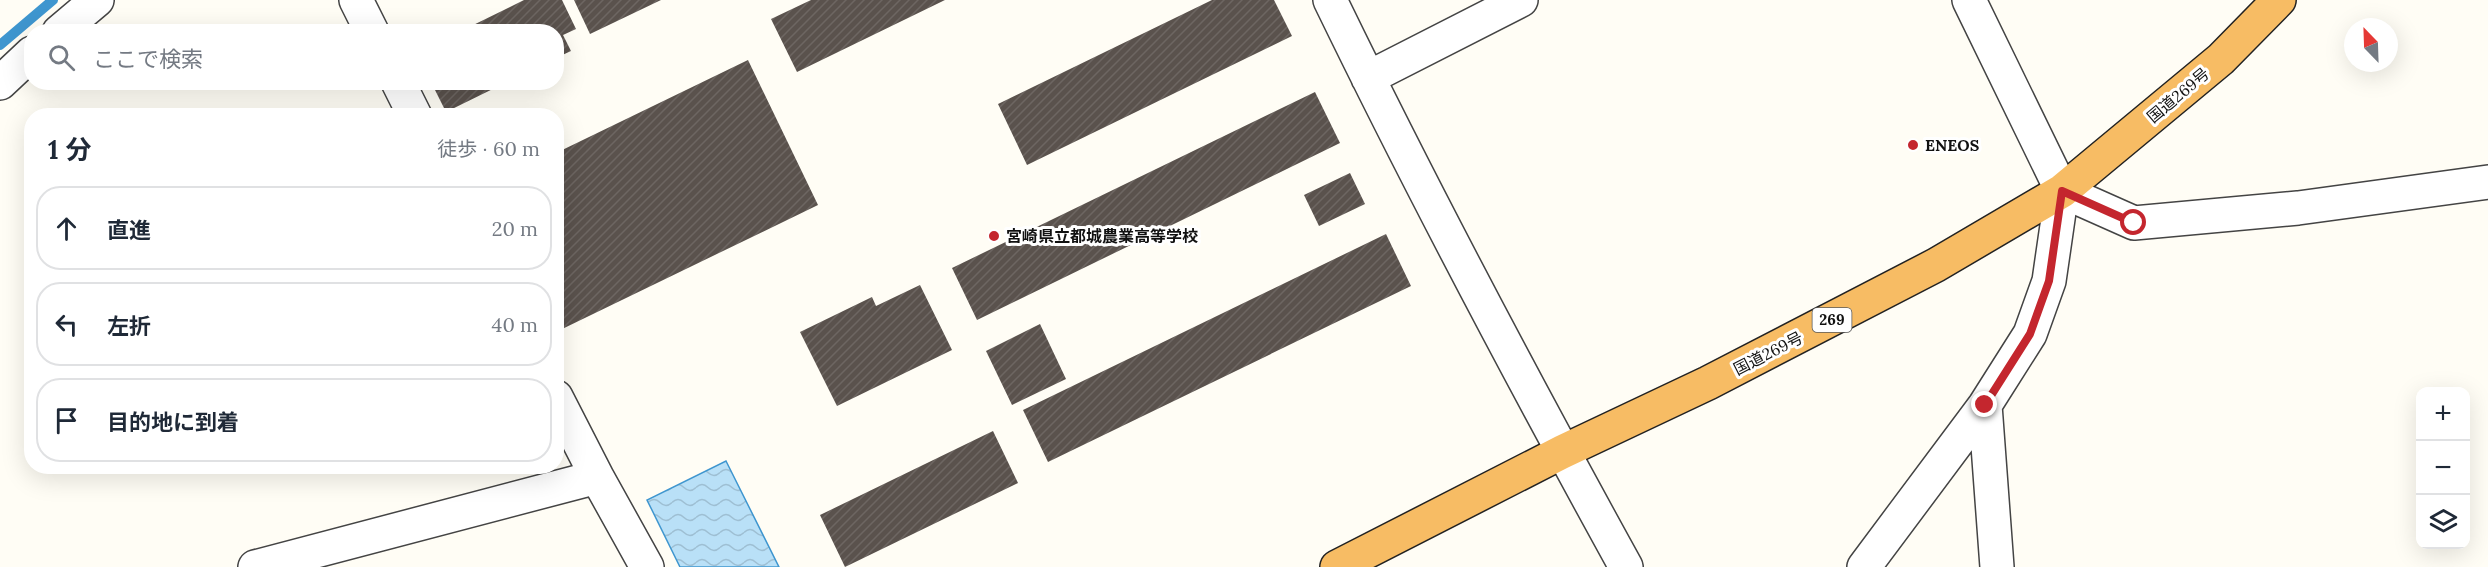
<!DOCTYPE html>
<html lang="ja">
<head>
<meta charset="utf-8">
<style>
	:root { --surface:#fff; --page:#f6f6f7; --text:#1f2937; --muted:#747a83; --line:#e0e1e3 }
	body { margin:0; font-family:Lora,"Noto Sans JP",serif; background:var(--page); color:var(--text) }
	.controls { position:absolute; right:18px; bottom:18px; display:grid; overflow:hidden; border-radius:12px; box-shadow:0 6px 24px #0002 }
	.controls button { width:54px; height:54px; display:grid; place-items:center; padding:0; border:0; border-bottom:2px solid var(--line); background:var(--surface); color:var(--text); font:30px sans-serif }
	.compass { position:absolute; left:2344px; top:18px; width:54px; height:54px; border-radius:50%; background:var(--surface); box-shadow:0 6px 24px #0002; rotate:337deg }
	.stop { position:absolute; width:18px; height:18px; margin:-14px; border:4px solid #c4262e; border-radius:50%; background:#fff }
	.stop.end { background:#c4262e; border-color:#fff; box-shadow:0 2px 6px #0008 }
	.list { margin:0; padding:0; list-style:none }
	h2 { display:flex; justify-content:space-between; align-items:center; height:78px; margin:0; padding:0 24px; font-size:26px }
	h2 small { font-size:20px; font-weight:400; color:var(--muted) }
	.list li { display:grid; grid-template-columns:39px 1fr auto; gap:18px; align-items:center; box-sizing:border-box; height:84px; margin:0 12px 12px; padding:0 12px; border:2px solid var(--line); border-radius:24px }
	.list b { display:block; font-size:22px; white-space:nowrap }
	.list em { font-size:20px; font-style:normal; color:var(--muted) }
	.icon { flex:none; width:33px; height:33px; fill:none; stroke:currentColor; stroke-width:2; stroke-linecap:round; stroke-linejoin:round }
	.map { position:relative; flex:none; width:2488px; height:567px; overflow:hidden }
	.search { position:absolute; background:var(--surface); box-shadow:0 6px 24px #0002; left:24px; top:24px; width:540px; height:66px; display:flex; align-items:center; gap:15px; box-sizing:border-box; padding:0 21px; border-radius:24px; color:var(--muted); font-size:22px }
	.panel { position:absolute; background:var(--surface); box-shadow:0 6px 24px #0002; left:24px; top:108px; width:540px; height:366px; border-radius:24px }
	.map>svg:first-child { display:block }
</style>
</head>
<body>
<div class="map">
<svg width="2488" height="567" viewBox="0 0 2488 567">
	<defs>
		<pattern id="water-waves" width="16" height="10" patternUnits="userSpaceOnUse" patternTransform="scale(1.5)"><rect width="16" height="10" fill="#b9e0f7"/><path d="M0 5q4-4 8 0t8 0" fill="none" stroke="#9ebfd3"/></pattern>
		<pattern id="building-hatch" width="6" height="6" patternUnits="userSpaceOnUse" patternTransform="scale(1.5)"><rect width="6" height="6" fill="#5a524d"/><path d="M-1 1l2-2M0 6l6-6M5 7l2-2" fill="none" stroke="#6d6662"/></pattern>
	</defs>
	<rect width="100%" height="100%" fill="#fffdf5"/>
	<!-- water -->
	<path fill="url(#water-waves)" stroke="#3f96cf" stroke-width="1.5" d="M 726,461 L 779,567 L 680,567 L 647,500 Z"/>
	<g fill="none" stroke-linecap="round" stroke-linejoin="round">
		<!-- stream -->
		<path stroke="#3f96cf" stroke-width="10" d="M 0,45 L 53,0"/>
	</g>
	<!-- building -->
	<path fill="url(#building-hatch)" d="M 524,0 L 562,0 L 576,29 L 563,35 L 571,51 L 556,58 L 556,32 L 459,32 Z
		M 574,0 L 661,0 L 590,34 Z
		M 811,0 L 945,0 L 797,72 L 771,19 Z
		M 1212,0 L 1274,0 L 1292,36 L 1027,165 L 998,104 Z
		M 748,60 L 818,205 L 558,331 L 556,153 Z
		M 431,82 L 507,82 L 446,112 Z
		M 1315,92 L 1340,143 L 977,320 L 952,268 Z
		M 1350,173 L 1365,204 L 1319,226 L 1304,195 Z
		M 1386,234 L 1411,286 L 1048,462 L 1023,410 Z
		M 920,285 L 952,350 L 837,406 L 800,332 L 872,297 L 876,306 Z
		M 1040,324 L 1066,379 L 1012,405 L 986,351 Z
		M 993,431 L 1018,483 L 845,567 L 820,515 Z"/>
	<g fill="none" stroke-linecap="round" stroke-linejoin="round">
		<defs>
			<path id="minor" d="M 356,0 L 372,32
				M 1330,0 C 1423,192 1523,380 1626,567
				M 59,32 L 97,0
				M 1368,78 L 1521,0
				M 398,82 L 415,116
				M 0,83 L 32,53
				M 556,397 L 597,477 L 647,567
				M 1985,405 L 1997,567
				M 255,567 L 597,477
				M 1864,567 L 1985,405 L 2030,334 L 2049,281 L 2062,191"/>
			<path id="tertiary" d="M 1969,0 L 2062,191 L 2134,223 L 2298,208 L 2488,182"/>
			<path id="trunk" d="M 1337,567 L 1562,452 L 1708,383 L 1936,265 L 2062,191 L 2221,59 L 2279,0"/>
		</defs>
		<!-- minor casing -->
		<use href="#minor" stroke="#444" stroke-width="36"/>
		<!-- tertiary casing -->
		<use href="#tertiary" stroke="#444" stroke-width="36"/>
		<!-- trunk casing -->
		<use href="#trunk" stroke="#222" stroke-width="36"/>
		<!-- minor -->
		<use href="#minor" stroke="#fff" stroke-width="33"/>
		<!-- tertiary -->
		<use href="#tertiary" stroke="#fff" stroke-width="33"/>
		<!-- trunk -->
		<use href="#trunk" stroke="#f7bc64" stroke-width="33"/>
	</g>
	<g fill="none" stroke-linecap="round" stroke-linejoin="round">
		<!-- route -->
		<path stroke="#c4262e" stroke-width="8" d="M 1985,405 L 2030,334 L 2049,281 L 2062,191 L 2134,223"/>
	</g>
	<!-- markers -->
	<g fill="#c4262e" stroke="#fff" stroke-width="2">
		<circle cx="1913" cy="145" r="6"/>
		<circle cx="994" cy="236" r="6"/>
	</g>
	<g text-anchor="middle" stroke-width="6" stroke-linejoin="round" paint-order="stroke">
		<!-- shield labels -->
		<rect fill="#fff" stroke="#585858" stroke-width="1.5" x="1812.5" y="308" width="39" height="24" rx="4.5"/>
		<g font-size="15" font-weight="bold" fill="#111">
			<text x="1832" y="325">269</text>
		</g>
		<!-- street labels -->
		<g font-size="16" fill="#111" stroke="#fff">
			<text transform="translate(2178 95) rotate(-40)" y="6">国道269号</text>
			<text transform="translate(1768 353) rotate(-27)" y="6">国道269号</text>
		</g>
		<!-- poi labels -->
		<g font-size="16" font-weight="bold" fill="#111" stroke="#fff" text-anchor="start">
			<text x="1925" y="151">ENEOS</text>
			<text x="1006" y="242">宮崎県立都城農業高等学校</text>
		</g>
	</g>
</svg>
<div class="controls">
<button>+</button>
<button>−</button>
<button><svg class="icon" aria-label="layers" viewBox="0 0 24 24"><path d="M12 4l9 5-9 5-9-5zM3 14l9 5 9-5"/></svg></button>
</div>
<svg class="compass" viewBox="-18 -18 36 36"><path d="M0-13l5 13h-10z" fill="#e53935"/><path d="M0 13l5-13h-10z" fill="#747a83"/></svg>
<div class="stop" style="left:2134px;top:223px"></div>
<div class="stop end" style="left:1985px;top:405px"></div>
<div class="search"><svg class="icon" aria-label="search" viewBox="0 0 24 24"><circle cx="10" cy="10" r="6"/><path d="M15 15l6 6"/></svg>ここで検索</div>
<section class="panel">
<h2>1 分<small>徒歩 · 60 m</small></h2>
<ul class="list">
<li><svg class="icon" aria-label="ahead" viewBox="0 0 24 24"><path d="M12 20V5M6 11l6-6 6 6"/></svg><div><b>直進</b></div><em>20 m</em></li>
<li><svg class="icon" aria-label="left" viewBox="0 0 24 24"><path d="M17 20v-9H6M10 6l-5 5 5 5"/></svg><div><b>左折</b></div><em>40 m</em></li>
<li><svg class="icon" aria-label="arrive" viewBox="0 0 24 24"><path d="M6 21V4h12l-3 4 3 4H6"/></svg><div><b>目的地に到着</b></div></li>
</ul>
</section>
</div>
</body>
</html>
